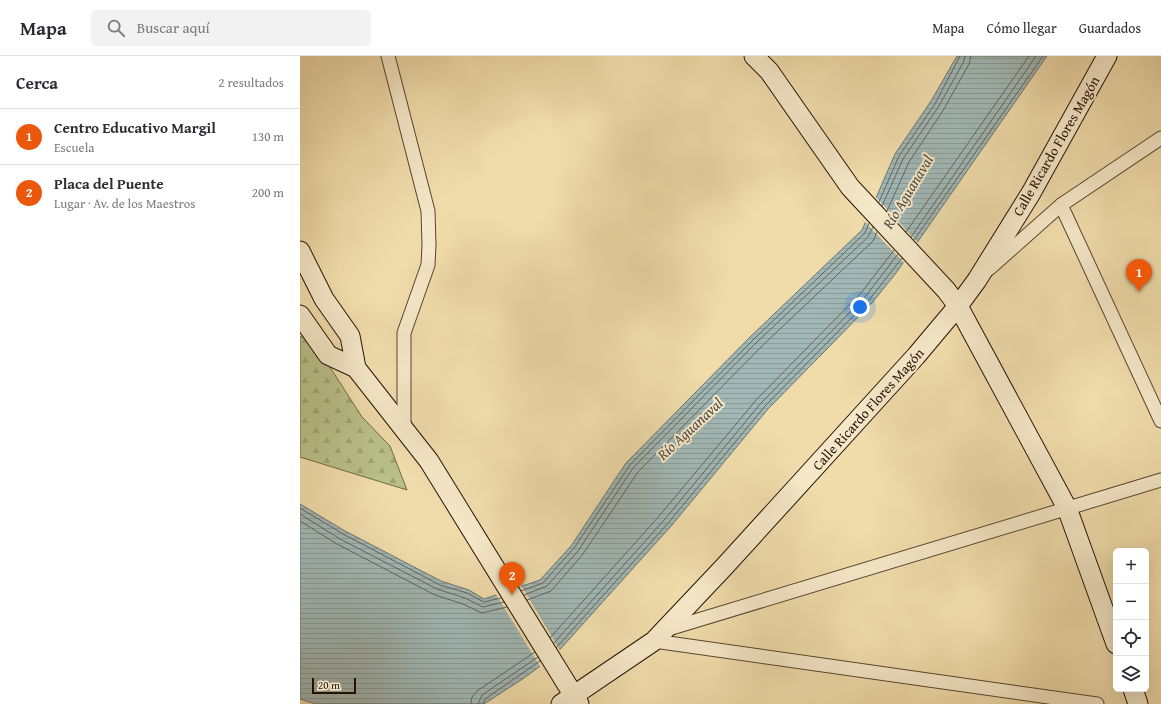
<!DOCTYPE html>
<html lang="es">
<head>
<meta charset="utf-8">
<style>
	:root { --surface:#fff; --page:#f2f2f3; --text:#2b2b33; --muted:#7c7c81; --line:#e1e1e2; --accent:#ea580c }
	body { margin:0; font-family:"Gentium Book Plus",serif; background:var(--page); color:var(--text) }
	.controls { position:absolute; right:12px; bottom:12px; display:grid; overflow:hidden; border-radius:6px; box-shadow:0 4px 16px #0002 }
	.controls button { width:36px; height:36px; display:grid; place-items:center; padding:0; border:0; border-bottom:1px solid var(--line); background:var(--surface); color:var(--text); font:20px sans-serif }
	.scale { position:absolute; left:12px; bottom:10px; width:44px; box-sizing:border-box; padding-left:4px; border:2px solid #251206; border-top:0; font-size:11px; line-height:14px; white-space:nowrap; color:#251206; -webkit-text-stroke:3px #f5e8c8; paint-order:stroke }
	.you { position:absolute; left:560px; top:251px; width:14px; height:14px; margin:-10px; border:3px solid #fff; border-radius:50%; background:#1a73e8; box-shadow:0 0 0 6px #1a73e833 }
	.badge { display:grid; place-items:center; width:26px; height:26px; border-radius:50%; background:var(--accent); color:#fff; font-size:13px; font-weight:700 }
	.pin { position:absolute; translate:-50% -33px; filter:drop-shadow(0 1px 2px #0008) }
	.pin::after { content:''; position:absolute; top:21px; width:14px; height:12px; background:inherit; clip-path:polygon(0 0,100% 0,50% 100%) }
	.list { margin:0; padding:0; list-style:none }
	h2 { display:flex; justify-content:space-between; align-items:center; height:52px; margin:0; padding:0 16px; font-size:17px }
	h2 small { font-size:13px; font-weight:400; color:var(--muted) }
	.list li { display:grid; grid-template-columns:26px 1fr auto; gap:12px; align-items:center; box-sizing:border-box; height:56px; padding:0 16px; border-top:1px solid var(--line) }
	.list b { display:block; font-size:15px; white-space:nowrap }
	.list p { margin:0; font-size:13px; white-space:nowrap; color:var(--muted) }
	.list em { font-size:13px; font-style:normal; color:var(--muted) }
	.icon { flex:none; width:22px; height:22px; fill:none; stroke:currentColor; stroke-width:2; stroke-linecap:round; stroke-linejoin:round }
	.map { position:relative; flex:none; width:861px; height:648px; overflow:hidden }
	header { display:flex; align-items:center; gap:24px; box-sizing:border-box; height:56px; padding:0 20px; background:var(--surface); border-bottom:1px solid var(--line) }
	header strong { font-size:19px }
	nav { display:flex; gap:22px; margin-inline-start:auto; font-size:14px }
	.search { width:280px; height:36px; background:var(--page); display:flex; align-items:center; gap:10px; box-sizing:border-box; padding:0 14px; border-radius:6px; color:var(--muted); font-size:15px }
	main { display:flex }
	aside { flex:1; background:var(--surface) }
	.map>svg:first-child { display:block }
</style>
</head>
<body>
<header>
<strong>Mapa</strong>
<div class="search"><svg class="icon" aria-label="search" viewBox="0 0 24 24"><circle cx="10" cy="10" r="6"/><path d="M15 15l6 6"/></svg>Buscar aquí</div>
<nav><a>Mapa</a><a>Cómo llegar</a><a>Guardados</a></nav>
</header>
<main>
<aside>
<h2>Cerca<small>2 resultados</small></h2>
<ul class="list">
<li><span class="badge">1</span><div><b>Centro Educativo Margil</b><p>Escuela</p></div><em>130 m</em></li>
<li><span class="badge">2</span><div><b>Placa del Puente</b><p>Lugar · Av. de los Maestros</p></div><em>200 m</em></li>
</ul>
</aside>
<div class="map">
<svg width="861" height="648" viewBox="0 0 861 648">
	<defs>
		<pattern id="forest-firs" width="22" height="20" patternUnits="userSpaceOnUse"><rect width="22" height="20" fill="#b9c089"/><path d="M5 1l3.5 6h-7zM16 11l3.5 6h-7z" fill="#9fa475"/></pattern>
		<pattern id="water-rules" width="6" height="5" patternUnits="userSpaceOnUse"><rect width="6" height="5" fill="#a1b8b6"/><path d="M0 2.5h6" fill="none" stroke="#8a9d9b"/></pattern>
	</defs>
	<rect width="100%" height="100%" fill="#f0dcab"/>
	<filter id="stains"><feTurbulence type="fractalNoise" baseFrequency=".005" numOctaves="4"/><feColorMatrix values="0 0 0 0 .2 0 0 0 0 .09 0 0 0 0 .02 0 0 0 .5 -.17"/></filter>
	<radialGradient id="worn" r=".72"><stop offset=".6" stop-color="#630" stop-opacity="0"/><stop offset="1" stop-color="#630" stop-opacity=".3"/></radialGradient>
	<!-- forest -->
	<path fill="url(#forest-firs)" stroke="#6f6948" d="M 0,280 L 15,288 L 62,361 L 90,390 L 107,434 L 0,401 Z"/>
	<!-- water -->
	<path fill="url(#water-rules)" stroke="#6f7670" d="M 657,0 L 747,0 L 596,217 L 572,247 L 468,353 L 372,469 L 254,600 L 224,622 L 184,648 L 16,648 L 0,643 L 0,448 L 45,475 L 141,525 L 169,534 L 184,543 L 240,524 L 271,490 L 326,407 L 451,280 L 562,174 L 595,98 L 631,45 Z"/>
	<!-- pier -->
	<path fill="#f0dcab" d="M 575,140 L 619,188 L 605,208 L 564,165 Z
		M 221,529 L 261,596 L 241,612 L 195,537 Z"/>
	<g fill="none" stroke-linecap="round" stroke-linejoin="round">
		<!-- shore -->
		<path stroke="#63655e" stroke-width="1" d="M 579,146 L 599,100 L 635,48 L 660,0
			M 582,150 L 603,103 L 639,50 L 664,5 L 665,0
			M 587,155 L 609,106 L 644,53 L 669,8 L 671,0
			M 606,176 L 729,0
			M 611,181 L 736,0
			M 614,184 L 743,0
			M 0,452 L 43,478 L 140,529 L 167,537 L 184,546 L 201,542
			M 0,458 L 40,483 L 137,533 L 165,542 L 183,551 L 204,546
			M 0,465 L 37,488 L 135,539 L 163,548 L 182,557 L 207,551
			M 221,535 L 243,527 L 274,492 L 330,409 L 454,283 L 565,177 L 569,167
			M 224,539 L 247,530 L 278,495 L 333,412 L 457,286 L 568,181 L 573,171
			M 227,544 L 251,535 L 283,498 L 338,416 L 462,290 L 573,185 L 577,176
			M 250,582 L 360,459 L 457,343 L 561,237 L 594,194
			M 254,587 L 365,463 L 461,347 L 565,241 L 598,198
			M 256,592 L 369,466 L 465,350 L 569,244 L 602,202
			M 171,648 L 172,641 L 177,635 L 235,596
			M 178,648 L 182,639 L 238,601
			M 183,648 L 185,643 L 240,605"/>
		<defs>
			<path id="street" d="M 88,0 L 128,155 L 129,189 L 128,209 L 104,277 L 104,373
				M 761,149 L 861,365
				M 689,213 L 761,149 L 861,82
				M 365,574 L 861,424
				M 354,585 L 797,648"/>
			<path id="secondary" d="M 454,0 L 469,15 L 550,131 L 646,234 L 658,250 L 767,452 L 816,588
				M 0,195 L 24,243 L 50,280 L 56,312
				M 0,259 L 28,299 L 56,312 L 129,405 L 279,648
				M 833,633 L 838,648
				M 261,648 L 354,585 L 424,511 L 616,300 L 658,250 L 677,224 L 731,137 L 807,0"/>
		</defs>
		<!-- street casing -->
		<use href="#street" stroke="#58442f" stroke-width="15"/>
		<!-- secondary casing -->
		<use href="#secondary" stroke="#251206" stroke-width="21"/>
		<!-- street -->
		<use href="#street" stroke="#f5e8c8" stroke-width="13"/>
		<!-- secondary -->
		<use href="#secondary" stroke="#f5e8c8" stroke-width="19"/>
	</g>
	<g text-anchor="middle" stroke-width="4" stroke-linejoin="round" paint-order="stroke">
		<!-- street labels -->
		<g font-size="14" fill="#251206" stroke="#f5e8c8">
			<text transform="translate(756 90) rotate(-60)" y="5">Calle Ricardo Flores Magón</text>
			<text transform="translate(568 353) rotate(-48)" y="5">Calle Ricardo Flores Magón</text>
		</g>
		<!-- water labels -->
		<g font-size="15" font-style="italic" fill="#504c44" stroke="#f5e8c8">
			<text transform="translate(608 136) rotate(-59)" y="5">Río Aguanaval</text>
			<text transform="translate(390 373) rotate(-43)" y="5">Río Aguanaval</text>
		</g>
	</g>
	<rect width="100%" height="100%" filter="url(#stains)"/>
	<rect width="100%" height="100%" fill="url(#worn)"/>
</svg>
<div class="controls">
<button>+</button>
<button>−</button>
<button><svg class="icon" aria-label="locate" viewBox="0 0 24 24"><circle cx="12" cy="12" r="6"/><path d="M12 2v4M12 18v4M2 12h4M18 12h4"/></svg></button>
<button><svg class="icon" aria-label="layers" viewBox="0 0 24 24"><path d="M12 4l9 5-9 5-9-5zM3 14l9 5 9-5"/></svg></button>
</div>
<div class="scale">20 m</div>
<div class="you"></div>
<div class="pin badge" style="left:839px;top:236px">1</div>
<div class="pin badge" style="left:212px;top:539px">2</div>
</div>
</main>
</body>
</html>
